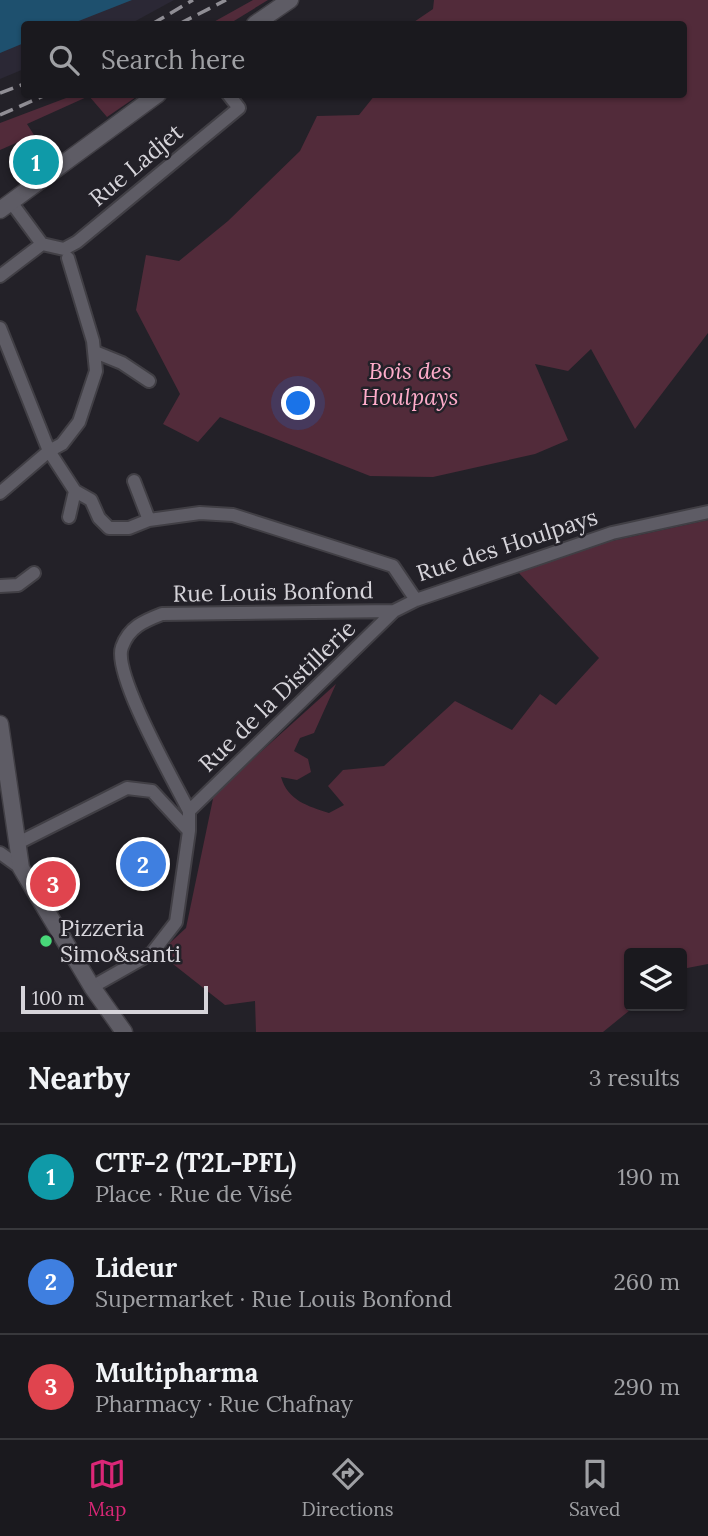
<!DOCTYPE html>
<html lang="en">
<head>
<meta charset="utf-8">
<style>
	:root { --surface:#1a191e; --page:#27262b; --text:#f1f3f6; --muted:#9fa0a4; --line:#38383c; --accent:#db2777 }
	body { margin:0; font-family:Lora,serif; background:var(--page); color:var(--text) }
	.controls { position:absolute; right:21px; bottom:21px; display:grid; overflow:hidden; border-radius:7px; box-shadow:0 2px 5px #0004 }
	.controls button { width:63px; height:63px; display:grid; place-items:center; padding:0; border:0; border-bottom:2px solid var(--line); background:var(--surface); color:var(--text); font:35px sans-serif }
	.scale { position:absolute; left:21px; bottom:18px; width:187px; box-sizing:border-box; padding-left:7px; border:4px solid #d6d4da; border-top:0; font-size:19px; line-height:24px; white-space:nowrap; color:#d6d4da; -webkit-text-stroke:5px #232128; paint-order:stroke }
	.you { position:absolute; left:299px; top:404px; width:24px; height:24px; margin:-18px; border:5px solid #fff; border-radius:50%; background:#1a73e8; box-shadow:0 0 0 10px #1a73e833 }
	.badge { display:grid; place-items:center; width:46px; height:46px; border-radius:50%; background:var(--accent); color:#fff; font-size:23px; font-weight:700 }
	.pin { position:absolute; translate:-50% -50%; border:4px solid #fff; box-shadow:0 2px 7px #0006 }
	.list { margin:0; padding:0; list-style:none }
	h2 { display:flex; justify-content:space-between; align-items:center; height:91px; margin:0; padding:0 28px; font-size:30px }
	h2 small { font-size:23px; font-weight:400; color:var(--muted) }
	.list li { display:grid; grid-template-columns:46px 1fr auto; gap:21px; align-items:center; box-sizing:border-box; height:105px; padding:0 28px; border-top:2px solid var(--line) }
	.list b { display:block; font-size:26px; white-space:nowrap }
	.list p { margin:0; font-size:23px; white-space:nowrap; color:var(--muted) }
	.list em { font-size:23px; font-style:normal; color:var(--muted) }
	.icon { flex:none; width:38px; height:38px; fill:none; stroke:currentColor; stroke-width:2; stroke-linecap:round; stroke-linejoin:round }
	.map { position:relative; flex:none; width:708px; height:1032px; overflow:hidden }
	.search { position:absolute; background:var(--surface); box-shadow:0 2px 5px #0004; left:21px; right:21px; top:21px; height:77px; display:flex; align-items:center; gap:18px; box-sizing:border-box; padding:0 24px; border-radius:7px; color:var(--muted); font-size:26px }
	.sheet { height:406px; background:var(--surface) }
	nav { display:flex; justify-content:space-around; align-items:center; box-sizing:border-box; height:98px; border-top:2px solid var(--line); background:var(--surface); font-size:19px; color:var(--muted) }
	nav a { display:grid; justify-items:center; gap:4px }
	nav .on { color:var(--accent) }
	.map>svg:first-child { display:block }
</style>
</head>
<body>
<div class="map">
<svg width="708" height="1032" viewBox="0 0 708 1032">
	<rect width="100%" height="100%" fill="#232128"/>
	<!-- built -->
	<path fill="#2b2835" d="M 0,0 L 174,0 L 130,24 L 24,24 L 24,69 L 0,79 Z"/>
	<!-- green -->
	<path fill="#522b3a" d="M 253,0 L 268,0 L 229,24 L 210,24 Z
		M 434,0 L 708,0 L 708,333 L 635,429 L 591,349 L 568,371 L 535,364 L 568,440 L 535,454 L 433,477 L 370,476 L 220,417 L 198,442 L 163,424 L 180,394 L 136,310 L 146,255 L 179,261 L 228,221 L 300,151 L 317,116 L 359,115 L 375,95 L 684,94 L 684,24 L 411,24 L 433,9 Z
		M 74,95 L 139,95 L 107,117 L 89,96 L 27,124 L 34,135 L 0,150 L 0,123 Z
		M 708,520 L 708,964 L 682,969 L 682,953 L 629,953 L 629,1006 L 635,1006 L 603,1032 L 256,1032 L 255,1001 L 225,1005 L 159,953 L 186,928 L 214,794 L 336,684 L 314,733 L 300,738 L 294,751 L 308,759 L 311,772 L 297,780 L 281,777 C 288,801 308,806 329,813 L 344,805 L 328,786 L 343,770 L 384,766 L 455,701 L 512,730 L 540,694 L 556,705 L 599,658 L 518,572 L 584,547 Z"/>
	<!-- water -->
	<path fill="#1e506e" d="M 0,0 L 132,0 L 71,24 L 24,24 L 24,43 L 0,53 Z"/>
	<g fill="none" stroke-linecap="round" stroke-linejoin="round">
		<defs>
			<path id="street" d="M 42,244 L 64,249 L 77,242 L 239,108 L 228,94
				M 68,258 L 93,341 L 96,371 L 79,422 L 62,444 L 49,451 L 75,491 L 91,500 L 99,518 L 109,528 L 129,528 L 149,520 L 200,513 L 233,515 L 393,566 L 416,600
				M 0,276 L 42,244 L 11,202
				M 0,328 L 49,451 L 0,493
				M 95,352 L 122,363 L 149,381
				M 134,481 L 149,520
				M 69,517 L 75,491
				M 0,586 L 18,585 L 34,573
				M 189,811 L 394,611
				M 20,842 L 127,788 L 152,791 L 189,831
				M 0,853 L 21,868
				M 92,987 L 152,953 L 176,922 L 189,831 L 189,811 C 174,781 112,673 122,647 C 129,627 144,621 162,614 L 394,611 L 416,600 L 612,533 L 708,512"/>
			<path id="secondary" d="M 255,24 L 290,0
				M 0,210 L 158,94
				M 0,724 L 21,868 L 92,987 L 124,1032"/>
		</defs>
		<!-- street casing -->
		<use href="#street" stroke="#413f45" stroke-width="16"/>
		<!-- secondary casing -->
		<use href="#secondary" stroke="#413f45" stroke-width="19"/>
		<!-- street -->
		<use href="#street" stroke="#5e5c65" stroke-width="12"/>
		<!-- secondary -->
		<use href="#secondary" stroke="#5e5c65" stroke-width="16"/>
		<!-- rail -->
		<path stroke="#908e95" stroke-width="3.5" stroke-dasharray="14 7" stroke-linecap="butt" d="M 152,24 L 193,0
			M 179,24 L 226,0
			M 0,93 L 24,84
			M 0,115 L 48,94"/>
	</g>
	<!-- markers -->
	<circle fill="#48d779" stroke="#232128" stroke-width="2.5" cx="46" cy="941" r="7"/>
	<g text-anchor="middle" stroke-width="5" stroke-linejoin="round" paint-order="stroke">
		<!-- street labels -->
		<g font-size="23" fill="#d6d4da" stroke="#232128">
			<text transform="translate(136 165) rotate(-40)" y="8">Rue Ladjet</text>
			<text transform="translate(507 545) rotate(-18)" y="8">Rue des Houlpays</text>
			<text transform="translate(273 592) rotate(-1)" y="8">Rue Louis Bonfond</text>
			<text transform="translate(277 696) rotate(-44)" y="8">Rue de la Distillerie</text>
		</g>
		<!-- park labels -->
		<g font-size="23" font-style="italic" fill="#feacca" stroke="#232128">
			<text x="410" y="379">Bois des<tspan x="410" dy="26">Houlpays</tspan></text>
		</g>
		<!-- poi labels -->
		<g font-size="23" fill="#d6d4da" stroke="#232128" text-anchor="start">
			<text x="60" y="936">Pizzeria<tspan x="60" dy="26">Simo&amp;santi</tspan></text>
		</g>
	</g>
</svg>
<div class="controls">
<button><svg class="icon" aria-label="layers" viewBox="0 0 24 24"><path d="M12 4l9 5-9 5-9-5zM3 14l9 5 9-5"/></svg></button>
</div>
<div class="scale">100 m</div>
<div class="you"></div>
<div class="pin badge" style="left:36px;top:162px;background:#0f9aa8">1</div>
<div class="pin badge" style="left:143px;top:864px;background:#3f7fe0">2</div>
<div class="pin badge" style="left:53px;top:884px;background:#e0444e">3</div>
<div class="search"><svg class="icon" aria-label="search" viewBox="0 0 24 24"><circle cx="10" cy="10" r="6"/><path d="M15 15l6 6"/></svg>Search here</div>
</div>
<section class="sheet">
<h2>Nearby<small>3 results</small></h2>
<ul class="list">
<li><span class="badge" style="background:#0f9aa8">1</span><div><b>CTF-2 (T2L-PFL)</b><p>Place · Rue de Visé</p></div><em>190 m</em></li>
<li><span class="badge" style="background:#3f7fe0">2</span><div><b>Lideur</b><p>Supermarket · Rue Louis Bonfond</p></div><em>260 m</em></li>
<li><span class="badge" style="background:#e0444e">3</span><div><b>Multipharma</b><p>Pharmacy · Rue Chafnay</p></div><em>290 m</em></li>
</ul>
</section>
<nav>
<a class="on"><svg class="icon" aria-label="map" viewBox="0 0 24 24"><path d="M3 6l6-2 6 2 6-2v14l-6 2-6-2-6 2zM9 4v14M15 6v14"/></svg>Map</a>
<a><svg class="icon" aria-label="directions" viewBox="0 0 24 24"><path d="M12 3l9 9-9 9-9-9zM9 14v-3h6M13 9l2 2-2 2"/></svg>Directions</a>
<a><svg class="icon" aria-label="saved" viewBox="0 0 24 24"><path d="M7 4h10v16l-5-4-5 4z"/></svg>Saved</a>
</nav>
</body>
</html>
